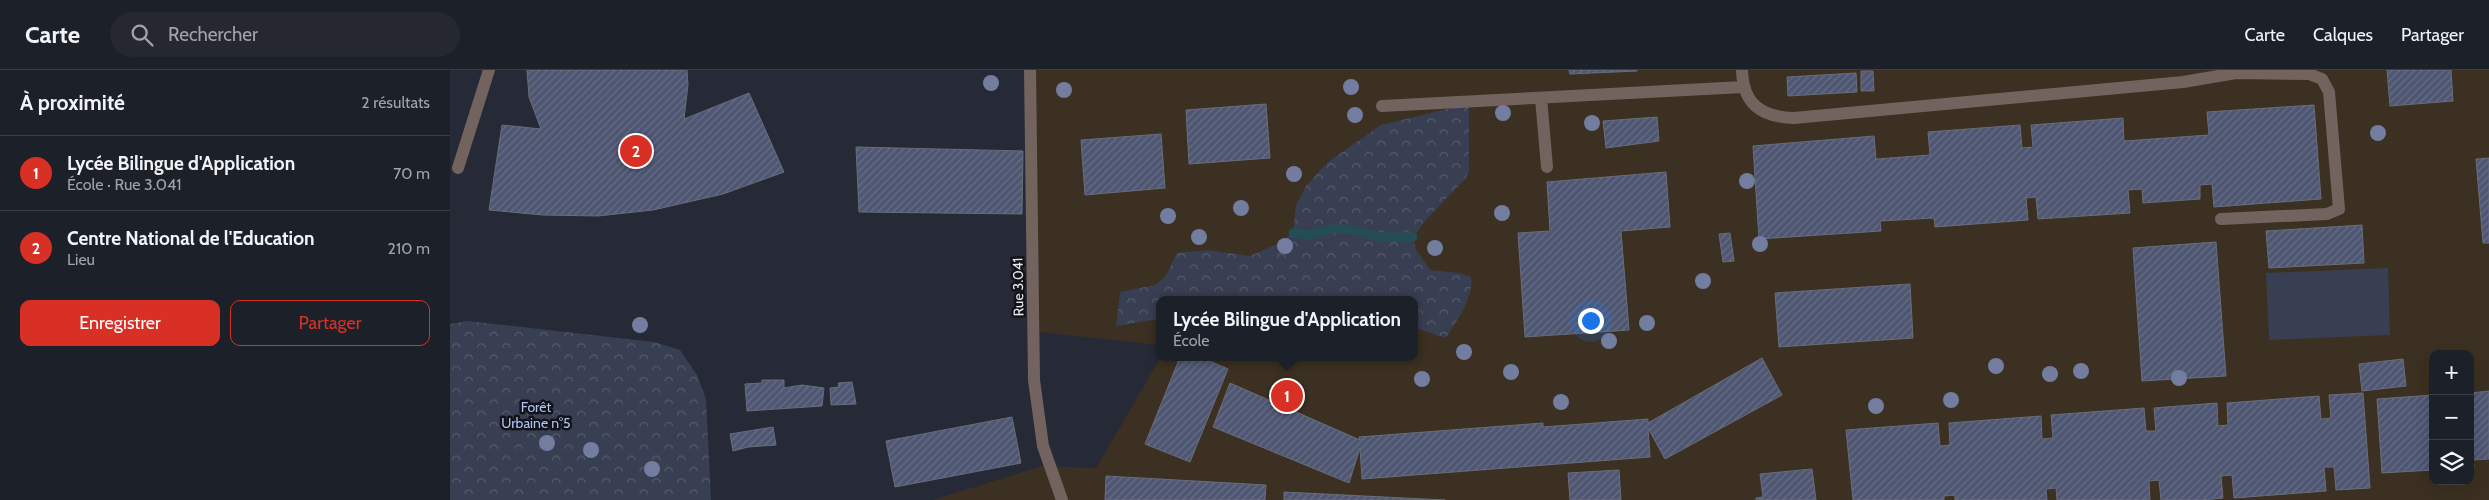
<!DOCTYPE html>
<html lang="fr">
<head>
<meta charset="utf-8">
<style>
	:root { --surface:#1c2028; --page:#252830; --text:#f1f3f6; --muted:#a0a3a8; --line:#3a3e45; --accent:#d93025 }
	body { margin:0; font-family:Cabin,sans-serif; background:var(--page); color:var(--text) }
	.controls { position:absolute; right:15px; bottom:15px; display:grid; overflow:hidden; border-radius:10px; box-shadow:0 5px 20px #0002 }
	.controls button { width:45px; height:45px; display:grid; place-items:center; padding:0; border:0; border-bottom:1px solid var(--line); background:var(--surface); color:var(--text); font:25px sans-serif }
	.you { position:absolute; left:1140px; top:250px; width:18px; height:18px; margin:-12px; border:4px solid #fff; border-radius:50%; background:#1a73e8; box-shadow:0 0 0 8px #1a73e833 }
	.badge { display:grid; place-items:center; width:32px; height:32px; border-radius:50%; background:var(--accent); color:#fff; font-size:16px; font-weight:700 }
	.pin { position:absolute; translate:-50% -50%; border:2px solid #fff; box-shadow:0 1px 5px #0006 }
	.popup { position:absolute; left:706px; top:226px; width:262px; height:65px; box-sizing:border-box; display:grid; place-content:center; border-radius:10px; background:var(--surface); filter:drop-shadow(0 1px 4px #0005); font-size:16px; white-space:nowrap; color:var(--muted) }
	.popup b { font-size:19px; color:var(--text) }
	.popup::after { content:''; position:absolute; left:50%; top:100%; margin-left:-10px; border:10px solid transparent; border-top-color:var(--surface) }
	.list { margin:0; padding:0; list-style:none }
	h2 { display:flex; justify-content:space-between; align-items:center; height:65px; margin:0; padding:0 20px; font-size:21px }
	h2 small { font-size:16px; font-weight:400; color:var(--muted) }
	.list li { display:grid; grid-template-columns:32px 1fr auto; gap:15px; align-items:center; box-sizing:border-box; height:75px; padding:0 20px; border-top:1px solid var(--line) }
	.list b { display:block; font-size:19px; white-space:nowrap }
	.list p { margin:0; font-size:16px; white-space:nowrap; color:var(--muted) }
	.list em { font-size:16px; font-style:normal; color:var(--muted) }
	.actions { display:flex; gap:10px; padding:15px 20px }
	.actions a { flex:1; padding:11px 0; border:1px solid var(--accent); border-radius:10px; text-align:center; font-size:18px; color:var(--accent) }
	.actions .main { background:var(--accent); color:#fff }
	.icon { flex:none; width:28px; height:28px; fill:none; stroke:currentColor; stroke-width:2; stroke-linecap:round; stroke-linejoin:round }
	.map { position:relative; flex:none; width:2039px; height:430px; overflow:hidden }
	header { display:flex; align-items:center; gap:30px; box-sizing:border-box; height:70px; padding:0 25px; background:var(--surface); border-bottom:1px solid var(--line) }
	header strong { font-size:24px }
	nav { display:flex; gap:28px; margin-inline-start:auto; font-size:18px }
	.search { width:350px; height:45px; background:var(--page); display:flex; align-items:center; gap:12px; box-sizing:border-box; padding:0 18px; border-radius:28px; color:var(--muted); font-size:19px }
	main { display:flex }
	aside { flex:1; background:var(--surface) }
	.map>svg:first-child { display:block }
</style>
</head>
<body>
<header>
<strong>Carte</strong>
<div class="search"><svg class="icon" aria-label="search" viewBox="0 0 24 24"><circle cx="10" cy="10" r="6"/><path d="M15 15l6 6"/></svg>Rechercher</div>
<nav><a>Carte</a><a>Calques</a><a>Partager</a></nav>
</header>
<main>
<aside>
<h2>À proximité<small>2 résultats</small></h2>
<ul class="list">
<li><span class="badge">1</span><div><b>Lycée Bilingue d'Application</b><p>École · Rue 3.041</p></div><em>70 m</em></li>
<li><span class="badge">2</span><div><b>Centre National de l'Education</b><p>Lieu</p></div><em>210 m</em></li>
</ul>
<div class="actions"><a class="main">Enregistrer</a><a>Partager</a></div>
</aside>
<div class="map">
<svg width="2039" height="430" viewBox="0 0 2039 430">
	<defs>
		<pattern id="forest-crowns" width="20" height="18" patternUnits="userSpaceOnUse" patternTransform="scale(1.25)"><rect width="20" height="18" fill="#393f52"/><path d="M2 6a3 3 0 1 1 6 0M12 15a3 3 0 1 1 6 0" fill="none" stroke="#565b6b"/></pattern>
		<pattern id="building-hatch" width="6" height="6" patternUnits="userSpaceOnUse" patternTransform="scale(1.25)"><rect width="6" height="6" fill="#4e5672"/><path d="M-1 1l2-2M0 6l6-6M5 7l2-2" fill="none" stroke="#686e87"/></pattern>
	</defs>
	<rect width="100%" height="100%" fill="#262a36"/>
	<!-- education -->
	<path fill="#3b3021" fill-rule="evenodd" d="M 584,0 L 2039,0 L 2039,430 L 483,430 L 592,396 L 646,398 L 711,287 L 964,287 L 964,230 L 710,230 L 709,275 L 590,262 ZM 1983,284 L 2020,284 L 2020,411 L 1983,411 Z"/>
	<!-- forest -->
	<path fill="url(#forest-crowns)" d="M 1010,36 L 1019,37 L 1019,101 L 1016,108 L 973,153 L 963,168 L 966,180 L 980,200 L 1009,203 L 1021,207 C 1024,229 1006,251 996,268 L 965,258 L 964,230 L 710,230 L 709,249 L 666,256 L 670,222 L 705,215 L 715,207 L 727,183 L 758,180 L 800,186 L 825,175 L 843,163 L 846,135 L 856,116 L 878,92 L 931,55 Z
		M 17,251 L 204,272 L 230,280 L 247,305 L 256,329 L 261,430 L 0,430 L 0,254 Z"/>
	<!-- pitch -->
	<path fill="#393f52" d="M 1938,198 L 1940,265 L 1819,270 L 1816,203 Z"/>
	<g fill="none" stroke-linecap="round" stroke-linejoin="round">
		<!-- stream -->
		<path stroke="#254e54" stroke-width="9" d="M 843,163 L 859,165 L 884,159 L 902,160 L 931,167 L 963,167"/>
	</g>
	<!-- building -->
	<path fill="url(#building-hatch)" stroke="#686d7b" d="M 77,0 L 237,0 L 238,15 L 234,49 L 299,23 L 334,102 L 273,124 L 203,140 L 148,146 L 93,145 L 39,140 L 52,55 L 91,59 L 79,27 Z
		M 1119,0 L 1187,0 L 1187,1 L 1120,4 Z
		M 1937,0 L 2001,0 L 2003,31 L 1940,36 Z
		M 1411,1 L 1423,1 L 1424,21 L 1411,21 Z
		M 1406,3 L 1407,22 L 1338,26 L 1337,7 Z
		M 816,34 L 820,88 L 739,94 L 736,40 Z
		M 1864,35 L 1871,129 L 1764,137 L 1762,114 L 1750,115 L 1750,129 L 1693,133 L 1692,119 L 1678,120 L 1680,143 L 1588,149 L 1586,127 L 1576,128 L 1578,150 L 1485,157 L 1484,148 L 1430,151 L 1431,161 L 1309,169 L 1303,76 L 1424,66 L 1426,89 L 1480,85 L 1478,62 L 1570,55 L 1572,78 L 1583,77 L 1581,55 L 1673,48 L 1674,71 L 1759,65 L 1757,42 Z
		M 1207,47 L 1209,71 L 1156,78 L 1153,51 Z
		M 711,64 L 715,118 L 635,125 L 631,70 Z
		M 406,77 L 573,81 L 572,144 L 409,142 Z
		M 2039,88 L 2039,173 L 2033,173 L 2026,89 Z
		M 1216,102 L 1220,157 L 1171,161 L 1179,260 L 1075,267 L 1068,163 L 1100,161 L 1097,112 Z
		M 1912,155 L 1914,193 L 1819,198 L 1816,161 Z
		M 1280,163 L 1284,191 L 1273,192 L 1269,164 Z
		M 1766,172 L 1776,306 L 1692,311 L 1683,178 Z
		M 1460,214 L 1463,268 L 1329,277 L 1325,223 Z
		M 730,287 L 750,287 L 778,299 L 740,392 L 695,374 Z
		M 1312,288 L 1332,325 L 1215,389 L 1198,358 L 1200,387 L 912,409 L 910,378 L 899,413 L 763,357 L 780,313 L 910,370 L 909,367 L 1093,353 L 1093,357 L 1198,349 L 1198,353 Z
		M 1953,289 L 1956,316 L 1912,321 L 1909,294 Z
		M 312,310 L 334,310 L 334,318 L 352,315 L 374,318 L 372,336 L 297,341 L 295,314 L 312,313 Z
		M 402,312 L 406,334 L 381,335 L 380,318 L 389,317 L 388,313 Z
		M 2039,321 L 2039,389 L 2023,390 L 2024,397 L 2020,397 L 2020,323 Z
		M 1913,323 L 1920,418 L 1886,420 L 1884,397 L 1874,397 L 1876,421 L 1784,428 L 1782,405 L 1771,406 L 1773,428 L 1751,430 L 1711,430 L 1709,410 L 1699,411 L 1700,430 L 1607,430 L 1606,418 L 1596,419 L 1597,430 L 1505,430 L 1505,425 L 1494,426 L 1494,430 L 1403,430 L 1396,360 L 1488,353 L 1490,376 L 1500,375 L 1499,353 L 1591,346 L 1592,369 L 1603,368 L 1601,345 L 1694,338 L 1696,361 L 1706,361 L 1704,338 L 1767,333 L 1768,356 L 1778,355 L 1777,333 L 1869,326 L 1871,349 L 1881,348 L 1879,325 Z
		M 1983,325 L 1983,400 L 1932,403 L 1927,329 Z
		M 562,347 L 571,393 L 445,417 L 436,371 Z
		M 323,357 L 326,375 L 298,377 L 283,381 L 280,364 Z
		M 1362,399 L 1366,430 L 1306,430 L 1306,428 L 1313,427 L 1310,404 Z
		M 1169,400 L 1171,430 L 1120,430 L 1118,403 Z
		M 656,406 L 816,415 L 815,430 L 655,430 Z
		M 834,422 L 995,430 L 834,430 Z"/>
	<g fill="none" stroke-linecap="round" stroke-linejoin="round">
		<!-- service -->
		<path stroke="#72635f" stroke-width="12" d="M 1292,0 C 1293,34 1311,47 1344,48 L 1733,12 L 1786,3 L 1786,0
			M 1091,28 L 1097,97
			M 932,36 L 1293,17
			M 1771,149 L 1877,144 L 1889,139 L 1879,22 L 1872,9 L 1859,4 L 1786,3"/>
		<!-- minor -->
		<path stroke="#72635f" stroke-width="12" d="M 580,0 L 584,310 L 593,376 L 612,430
			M 8,98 L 39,0"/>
	</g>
	<!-- trees -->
	<g fill="#727da0">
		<circle cx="541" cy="13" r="8"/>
		<circle cx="901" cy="17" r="8"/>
		<circle cx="614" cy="20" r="8"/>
		<circle cx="1053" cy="43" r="8"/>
		<circle cx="905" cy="45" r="8"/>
		<circle cx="1142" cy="53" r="8"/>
		<circle cx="1928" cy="63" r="8"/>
		<circle cx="844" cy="104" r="8"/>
		<circle cx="1297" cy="111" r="8"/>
		<circle cx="791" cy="138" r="8"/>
		<circle cx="1052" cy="143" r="8"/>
		<circle cx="718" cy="146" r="8"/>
		<circle cx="749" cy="167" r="8"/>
		<circle cx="1310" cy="174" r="8"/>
		<circle cx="835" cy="176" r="8"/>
		<circle cx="985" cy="178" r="8"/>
		<circle cx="1253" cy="211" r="8"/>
		<circle cx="1197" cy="253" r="8"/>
		<circle cx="190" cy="255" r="8"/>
		<circle cx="1159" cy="271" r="8"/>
		<circle cx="1014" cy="282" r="8"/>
		<circle cx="1546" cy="296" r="8"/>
		<circle cx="1631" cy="301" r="8"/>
		<circle cx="1061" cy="302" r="8"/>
		<circle cx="1600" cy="304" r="8"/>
		<circle cx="1729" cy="308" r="8"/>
		<circle cx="972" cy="309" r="8"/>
		<circle cx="1501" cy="330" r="8"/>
		<circle cx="1111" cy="332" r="8"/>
		<circle cx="1426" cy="336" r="8"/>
		<circle cx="97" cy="373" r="8"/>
		<circle cx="141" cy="380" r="8"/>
		<circle cx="202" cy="399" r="8"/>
	</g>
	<g text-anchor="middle" stroke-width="5" stroke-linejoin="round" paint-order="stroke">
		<!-- street labels -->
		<g font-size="14" fill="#e7e9f1" stroke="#111318">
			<text transform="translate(568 217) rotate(-91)" y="5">Rue 3.041</text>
		</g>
		<!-- park labels -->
		<g font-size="14" fill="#b1c1f6" stroke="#111318">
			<text x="86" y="342">Forêt<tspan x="86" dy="16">Urbaine n°5</tspan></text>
		</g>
	</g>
</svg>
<div class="controls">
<button>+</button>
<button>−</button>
<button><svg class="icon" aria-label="layers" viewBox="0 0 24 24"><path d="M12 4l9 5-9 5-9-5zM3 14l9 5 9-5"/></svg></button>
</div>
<div class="you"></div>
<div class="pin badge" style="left:837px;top:326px">1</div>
<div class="popup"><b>Lycée Bilingue d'Application</b>École</div>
<div class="pin badge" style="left:186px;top:81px">2</div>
</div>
</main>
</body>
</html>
